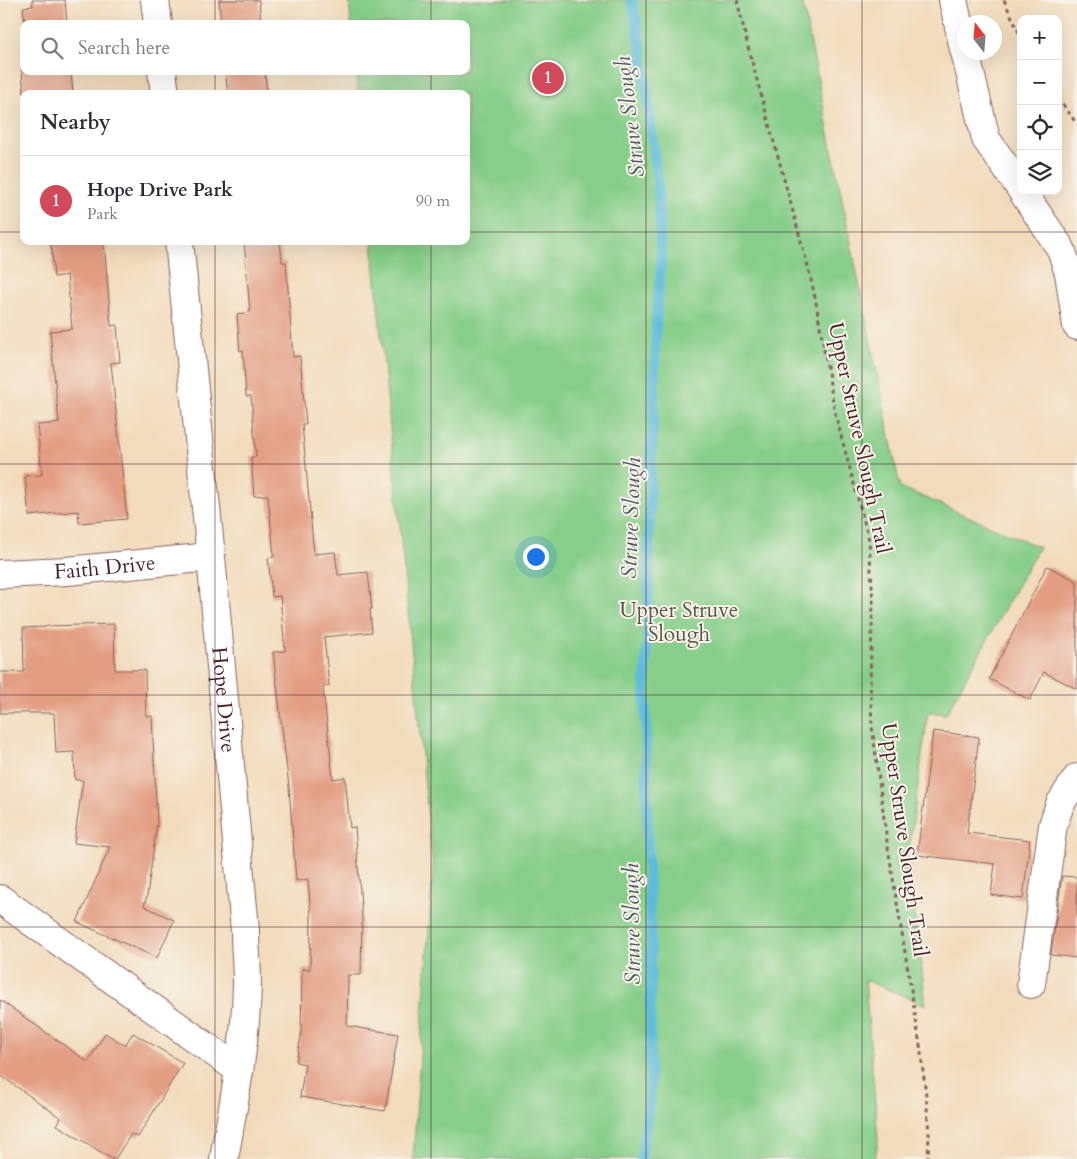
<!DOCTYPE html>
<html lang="en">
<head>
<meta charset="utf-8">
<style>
	:root { --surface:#fff; --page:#f2f2f3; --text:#2b2b33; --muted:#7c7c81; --line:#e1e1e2; --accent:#d1495b }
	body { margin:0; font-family:Cardo,serif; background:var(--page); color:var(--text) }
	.controls { position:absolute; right:15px; top:15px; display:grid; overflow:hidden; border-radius:10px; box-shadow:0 5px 20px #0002 }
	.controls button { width:45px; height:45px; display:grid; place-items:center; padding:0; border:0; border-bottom:1px solid var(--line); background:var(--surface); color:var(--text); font:25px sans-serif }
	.compass { position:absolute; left:957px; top:15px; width:45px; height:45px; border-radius:50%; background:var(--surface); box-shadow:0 5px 20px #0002; rotate:343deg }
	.you { position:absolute; left:535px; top:556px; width:18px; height:18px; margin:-12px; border:4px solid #fff; border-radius:50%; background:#1a73e8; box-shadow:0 0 0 8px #1a73e833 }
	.badge { display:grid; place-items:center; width:32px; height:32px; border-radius:50%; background:var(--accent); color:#fff; font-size:16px; font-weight:700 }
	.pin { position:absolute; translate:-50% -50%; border:2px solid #fff; box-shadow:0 1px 5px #0006 }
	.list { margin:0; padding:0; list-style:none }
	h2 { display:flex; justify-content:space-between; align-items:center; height:65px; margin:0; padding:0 20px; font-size:21px }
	h2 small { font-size:16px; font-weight:400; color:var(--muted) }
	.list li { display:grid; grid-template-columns:32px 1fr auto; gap:15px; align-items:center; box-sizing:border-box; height:90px; padding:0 20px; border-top:1px solid var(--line) }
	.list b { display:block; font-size:19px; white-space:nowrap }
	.list p { margin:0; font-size:16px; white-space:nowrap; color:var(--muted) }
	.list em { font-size:16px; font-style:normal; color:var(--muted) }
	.icon { flex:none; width:28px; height:28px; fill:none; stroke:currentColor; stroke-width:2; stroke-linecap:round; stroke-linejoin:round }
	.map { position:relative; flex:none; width:1077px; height:1159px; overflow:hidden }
	.search { position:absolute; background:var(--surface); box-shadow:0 5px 20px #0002; left:20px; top:20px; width:450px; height:55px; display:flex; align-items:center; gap:12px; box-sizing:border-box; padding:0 18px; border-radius:10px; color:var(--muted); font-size:19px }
	.panel { position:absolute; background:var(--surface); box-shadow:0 5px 20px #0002; left:20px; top:90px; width:450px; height:155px; border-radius:10px }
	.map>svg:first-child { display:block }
</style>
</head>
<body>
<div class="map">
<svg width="1077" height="1159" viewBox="0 0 1077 1159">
	<rect width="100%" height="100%" fill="#f7f3e8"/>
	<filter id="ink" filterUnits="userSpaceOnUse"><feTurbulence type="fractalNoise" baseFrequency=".02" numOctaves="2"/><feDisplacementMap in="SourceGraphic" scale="10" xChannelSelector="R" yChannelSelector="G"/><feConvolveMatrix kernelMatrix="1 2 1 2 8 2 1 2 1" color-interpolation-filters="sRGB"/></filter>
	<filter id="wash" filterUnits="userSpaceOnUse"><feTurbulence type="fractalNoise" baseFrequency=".0096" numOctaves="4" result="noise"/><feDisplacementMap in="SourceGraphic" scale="20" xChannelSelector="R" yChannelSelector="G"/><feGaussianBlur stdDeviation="1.12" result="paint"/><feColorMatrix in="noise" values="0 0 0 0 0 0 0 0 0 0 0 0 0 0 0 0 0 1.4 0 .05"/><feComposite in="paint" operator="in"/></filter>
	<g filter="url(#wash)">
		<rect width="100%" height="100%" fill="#f2dbbc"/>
		<!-- green -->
		<path fill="#86ce89" stroke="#68765a" d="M 349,0 L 802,0 L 900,487 L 1039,547 L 946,714 L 928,712 L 908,857 L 926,1005 L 865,980 L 878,1140 L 875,1159 L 413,1159 L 433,869 L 372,241 L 466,241 L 466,94 L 358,94 L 356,71 L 466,71 L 466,24 L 351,24 Z"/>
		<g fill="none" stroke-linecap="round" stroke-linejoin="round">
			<!-- stream -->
			<path stroke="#5dbcdb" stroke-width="10" d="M 632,0 L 641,48 L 650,116 L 658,191 L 661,263 L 656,324 L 654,409 L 650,471 L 648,625 L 645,689 L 648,863 L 651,939 L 650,1096 L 641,1159"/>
		</g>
		<g id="blocks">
			<!-- building -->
			<path fill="#e39d82" d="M 32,0 L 65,0 L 67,24 L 25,24 L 23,7 L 33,6 Z
				M 219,0 L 259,0 L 261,24 L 221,24 Z
				M 24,61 L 24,71 L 71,71 L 73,94 L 24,94 L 21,62 Z
				M 225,71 L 265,71 L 267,94 L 228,94 Z
				M 51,241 L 104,241 L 111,326 L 117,325 L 120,362 L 111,363 L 127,519 L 79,523 L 78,511 L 29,516 L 25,476 L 42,475 L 37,425 L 59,423 L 50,331 L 72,329 L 67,275 L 54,277 Z
				M 244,241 L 280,241 L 282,262 L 286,262 L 293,357 L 300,356 L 306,424 L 302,424 L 314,554 L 335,552 L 338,575 L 368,572 L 372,609 L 370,609 L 372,632 L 324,637 L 329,686 L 323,687 L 333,779 L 345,777 L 350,828 L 355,827 L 362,917 L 361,975 L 348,975 L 347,1026 L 398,1034 L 385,1111 L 300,1097 L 305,1064 L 296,1062 L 301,1036 L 302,969 L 310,969 L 311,916 L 308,879 L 296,881 L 289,787 L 273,652 L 285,651 L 280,596 L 272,597 L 268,558 L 274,557 L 268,495 L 254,496 L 251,457 L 256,457 L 251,396 L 246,396 L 243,350 L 240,351 L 237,314 L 250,312 Z
				M 1047,566 L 1077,581 L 1077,689 L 1044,672 L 1030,700 L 989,679 Z
				M 114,624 L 115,670 L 145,670 L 146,716 L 152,716 L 157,823 L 147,896 L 144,906 L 174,920 L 157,958 L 77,922 L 110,847 L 74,843 L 83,780 L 75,780 L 74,752 L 56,753 L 54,713 L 0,713 L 0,672 L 24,672 L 23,628 L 46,627 L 46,626 Z
				M 933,731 L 979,737 L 967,833 L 1030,840 L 1023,899 L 991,895 L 995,864 L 917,855 Z
				M 1062,876 L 1077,877 L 1077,958 L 1051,955 Z
				M 0,1000 L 88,1062 L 105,1033 L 125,1045 L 133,1033 L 183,1063 L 138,1137 L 131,1134 L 115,1159 L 112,1159 L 57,1125 L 61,1118 L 0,1075 Z"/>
		</g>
	</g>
	<g filter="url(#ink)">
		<use href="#blocks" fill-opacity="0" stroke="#85615e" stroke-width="1"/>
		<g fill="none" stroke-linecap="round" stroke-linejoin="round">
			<defs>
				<g id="minor">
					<path d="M 155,0 L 158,24"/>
					<path d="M 953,0 L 964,49"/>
					<path d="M 965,52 L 986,139 L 1021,189"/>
					<path d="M 162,71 L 165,94"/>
					<path d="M 1022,191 L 1061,249 L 1069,273 L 1077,326"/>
					<path id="s1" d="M 179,241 L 211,557 L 245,930 C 245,948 247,966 247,984 C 246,1043 234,1101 224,1159"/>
					<path id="s2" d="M 0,574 L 67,571 L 211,557"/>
					<path d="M 0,899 L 239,1070"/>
					<path d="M 1031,984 L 1053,825 L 1060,804 L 1077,778"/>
				</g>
			</defs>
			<!-- minor casing -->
			<use href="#minor" stroke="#85615e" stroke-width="30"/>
			<!-- path -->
			<path stroke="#85615e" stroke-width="3" stroke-dasharray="4 4" stroke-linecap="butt" d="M 737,0 L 748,47 L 807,263 L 815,297 L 835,413 L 869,540 L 873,601 L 870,678 L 872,726 L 887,841 L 920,1045 L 926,1095 L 929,1134 L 928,1159
				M 1004,0 L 1021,37
				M 1058,98 L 1077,124"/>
			<!-- minor -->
			<use href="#minor" stroke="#fff" stroke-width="28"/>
		</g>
	</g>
	<!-- grid -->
	<path fill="none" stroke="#4a1f2b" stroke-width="1" stroke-opacity="0.55" d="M 215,0 L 215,24M 431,0 L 431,24M 646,0 L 646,1159M 862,0 L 862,1159M 215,71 L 215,94M 431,71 L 431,94M 0,232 L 24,232M 466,232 L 1077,232M 215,241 L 215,1159M 431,241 L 431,1159M 0,464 L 1077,464M 0,695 L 1077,695M 0,927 L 1077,927"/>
	<g text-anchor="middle" stroke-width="4" stroke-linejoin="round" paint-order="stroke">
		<!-- street labels -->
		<g font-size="21" fill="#4a1f2b" stroke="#f7f3e8">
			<text transform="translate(860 438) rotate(78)" y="7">Upper Struve Slough Trail</text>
			<text dy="7" stroke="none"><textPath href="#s2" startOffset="105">Faith Drive</textPath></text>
			<text dy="7" stroke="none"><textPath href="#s1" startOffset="461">Hope Drive</textPath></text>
			<text transform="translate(905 840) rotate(82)" y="7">Upper Struve Slough Trail</text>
		</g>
		<!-- park labels -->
		<g font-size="21" fill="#5c5447" stroke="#f7f3e8">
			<text x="679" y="617">Upper Struve<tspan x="679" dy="24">Slough</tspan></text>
		</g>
		<!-- water labels -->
		<g font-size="22" font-style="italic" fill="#515669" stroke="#f7f3e8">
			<text transform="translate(629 117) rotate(-97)" y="8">Struve Slough</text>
			<text transform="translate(630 518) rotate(-88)" y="8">Struve Slough</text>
			<text transform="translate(631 924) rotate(-91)" y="8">Struve Slough</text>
		</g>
	</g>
</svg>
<div class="controls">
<button>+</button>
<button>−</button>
<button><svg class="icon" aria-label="locate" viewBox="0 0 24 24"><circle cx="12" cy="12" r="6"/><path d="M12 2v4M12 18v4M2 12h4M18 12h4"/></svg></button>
<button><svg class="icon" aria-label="layers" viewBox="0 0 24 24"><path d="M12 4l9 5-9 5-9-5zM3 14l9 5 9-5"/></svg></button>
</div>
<svg class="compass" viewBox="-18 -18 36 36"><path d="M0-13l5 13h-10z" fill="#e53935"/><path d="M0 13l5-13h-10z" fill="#7c7c81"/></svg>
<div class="you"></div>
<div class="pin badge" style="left:548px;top:78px">1</div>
<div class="search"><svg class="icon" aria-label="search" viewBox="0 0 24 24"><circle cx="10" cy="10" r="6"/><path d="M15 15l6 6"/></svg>Search here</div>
<section class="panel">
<h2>Nearby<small></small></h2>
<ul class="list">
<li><span class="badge">1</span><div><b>Hope Drive Park</b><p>Park</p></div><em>90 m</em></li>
</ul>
</section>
</div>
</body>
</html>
